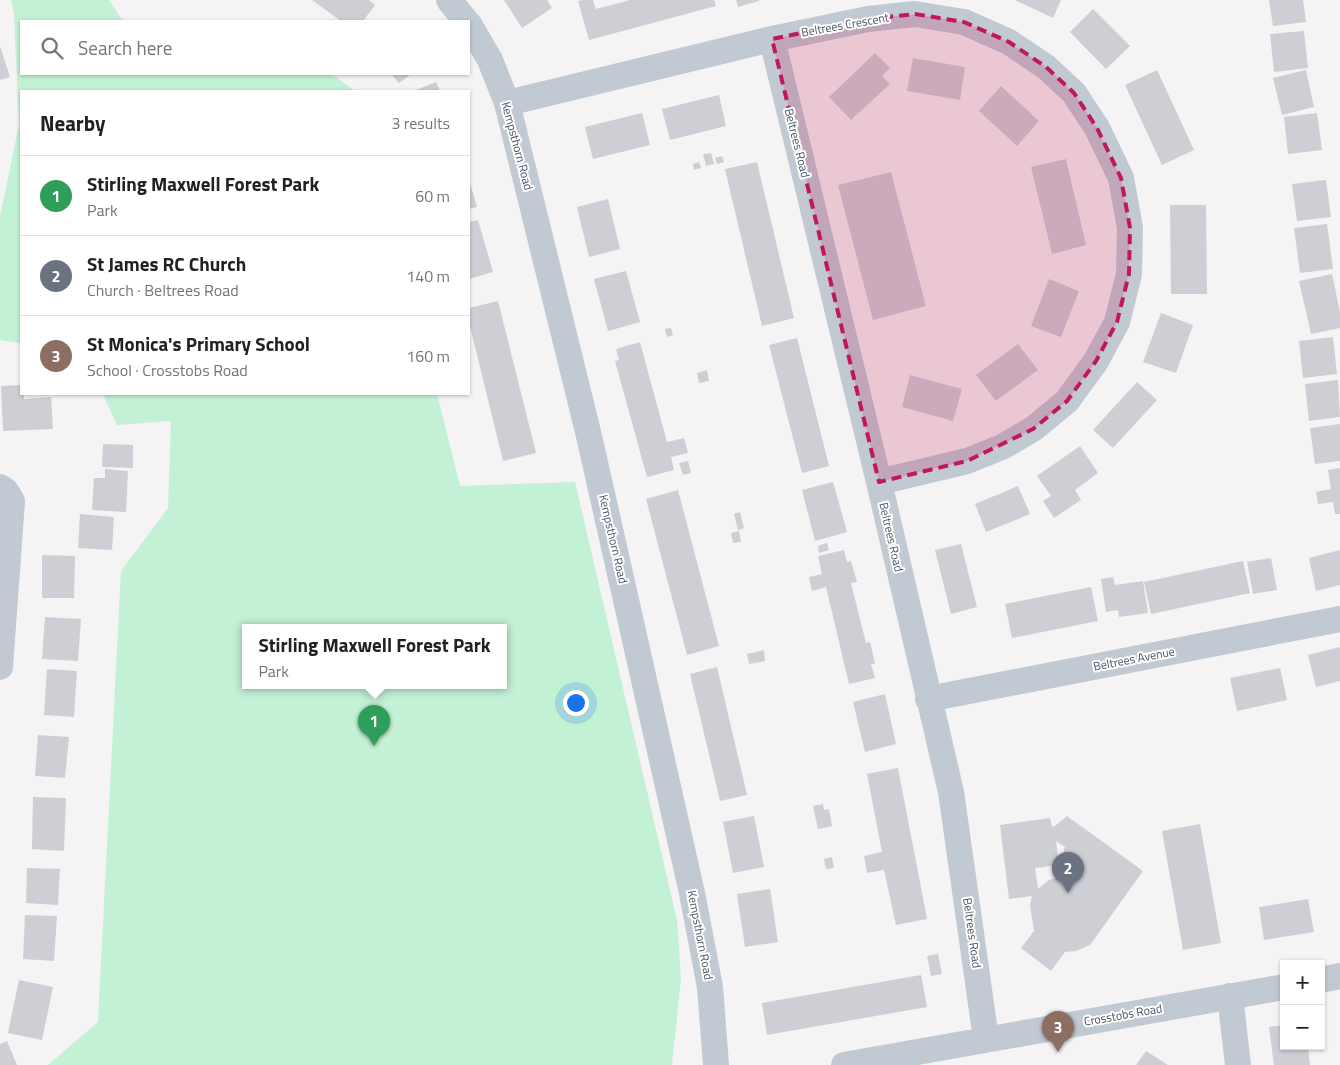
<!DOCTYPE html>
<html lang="en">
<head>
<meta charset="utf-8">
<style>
	:root { --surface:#fff; --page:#f2f2f2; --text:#202124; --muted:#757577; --line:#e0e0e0; --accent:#1a73e8 }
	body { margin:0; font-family:"Titillium Web",sans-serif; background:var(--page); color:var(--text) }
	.controls { position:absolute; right:15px; bottom:15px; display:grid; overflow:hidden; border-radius:0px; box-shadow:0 1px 4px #0004 }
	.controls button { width:45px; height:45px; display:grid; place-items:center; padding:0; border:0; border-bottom:1px solid var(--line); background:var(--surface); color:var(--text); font:25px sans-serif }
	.you { position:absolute; left:575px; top:702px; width:18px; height:18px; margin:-12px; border:4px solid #fff; border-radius:50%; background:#1a73e8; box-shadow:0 0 0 8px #1a73e833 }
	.badge { display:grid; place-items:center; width:32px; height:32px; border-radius:50%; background:var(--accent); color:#fff; font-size:16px; font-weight:700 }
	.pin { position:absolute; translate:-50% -41px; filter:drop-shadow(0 1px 2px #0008) }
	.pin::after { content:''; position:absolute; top:26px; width:18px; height:15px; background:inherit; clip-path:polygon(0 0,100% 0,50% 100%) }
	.popup { position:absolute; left:242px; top:624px; width:265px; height:65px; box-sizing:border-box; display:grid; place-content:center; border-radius:0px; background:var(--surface); filter:drop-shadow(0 1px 4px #0005); font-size:16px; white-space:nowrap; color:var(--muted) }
	.popup b { font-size:19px; color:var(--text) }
	.popup::after { content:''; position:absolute; left:50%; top:100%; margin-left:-10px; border:10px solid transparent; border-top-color:var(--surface) }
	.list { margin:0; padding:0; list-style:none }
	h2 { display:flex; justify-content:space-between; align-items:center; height:65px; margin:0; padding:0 20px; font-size:21px }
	h2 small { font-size:16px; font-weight:400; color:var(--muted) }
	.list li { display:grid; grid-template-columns:32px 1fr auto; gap:15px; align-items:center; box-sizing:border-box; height:80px; padding:0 20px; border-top:1px solid var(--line) }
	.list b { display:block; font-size:19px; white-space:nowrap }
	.list p { margin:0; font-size:16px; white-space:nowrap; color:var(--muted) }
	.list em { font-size:16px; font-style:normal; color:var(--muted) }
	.icon { flex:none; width:28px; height:28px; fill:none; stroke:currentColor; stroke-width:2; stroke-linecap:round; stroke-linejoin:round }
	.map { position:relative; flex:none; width:1340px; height:1065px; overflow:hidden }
	.search { position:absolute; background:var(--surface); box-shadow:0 1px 4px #0004; left:20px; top:20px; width:450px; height:55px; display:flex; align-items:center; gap:12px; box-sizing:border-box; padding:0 18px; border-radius:0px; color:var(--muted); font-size:19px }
	.panel { position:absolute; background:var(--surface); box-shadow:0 1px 4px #0004; left:20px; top:90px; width:450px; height:305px; border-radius:0px }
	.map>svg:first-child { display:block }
</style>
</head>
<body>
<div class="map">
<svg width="1340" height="1065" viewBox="0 0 1340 1065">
	<rect width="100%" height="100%" fill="#f5f3f3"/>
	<!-- green -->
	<path fill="#c3f1d5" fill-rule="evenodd" d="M 11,0 L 109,0 L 123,21 L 21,21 L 21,74 L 332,74 L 352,89 L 353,91 L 21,91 L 21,343 L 0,340 L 0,217 L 19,125 L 14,15 Z
		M 103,394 L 437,394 L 460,486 L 575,482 L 677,920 L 681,978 L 672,1065 L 48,1065 L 98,1022 L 121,571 L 168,508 L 171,421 L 117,425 ZM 245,627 L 503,627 L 503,685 L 245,685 Z"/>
	<!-- building -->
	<path fill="#cdcfd5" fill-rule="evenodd" d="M 312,0 L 369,0 L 375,5 L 363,21 L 341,21 Z
		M 504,0 L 547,0 L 552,8 L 522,28 Z
		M 583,0 L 593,0 L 596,9 L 630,0 L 714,0 L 716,6 L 589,40 L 578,1 Z
		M 736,0 L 759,0 L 759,1 L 738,7 Z
		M 1015,0 L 1061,0 L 1053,18 Z
		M 1269,0 L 1303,0 L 1306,22 L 1273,26 Z
		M 1093,9 L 1130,46 L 1106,69 L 1070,32 Z
		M 1304,31 L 1308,68 L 1274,72 L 1270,34 Z
		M 0,46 L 10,77 L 0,80 Z
		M 875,53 L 890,68 L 882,76 L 890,84 L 851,120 L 829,97 Z
		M 913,58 L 965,67 L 960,100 L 907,91 Z
		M 1157,70 L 1194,150 L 1162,165 L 1125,85 Z
		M 1306,70 L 1314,107 L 1282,115 L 1273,78 Z
		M 391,74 L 411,74 L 399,83 Z
		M 436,82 L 440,91 L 414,91 Z
		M 1001,86 L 1039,121 L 1017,146 L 979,111 Z
		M 719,95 L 726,126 L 670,140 L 662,109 Z
		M 642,113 L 650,145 L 593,159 L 585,127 Z
		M 1317,113 L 1322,150 L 1288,154 L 1284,117 Z
		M 711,153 L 714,164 L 706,166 L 703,154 Z
		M 722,156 L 724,162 L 717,164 L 715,158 Z
		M 1066,159 L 1086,245 L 1052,254 L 1031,167 Z
		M 699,162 L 701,168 L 694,170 L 693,164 Z
		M 757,162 L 794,318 L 762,326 L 725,169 Z
		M 891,172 L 926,306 L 873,320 L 838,185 Z
		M 469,180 L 477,207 L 469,209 Z
		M 1326,180 L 1331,217 L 1297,221 L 1292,184 Z
		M 608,199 L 620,249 L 589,257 L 577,207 Z
		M 1170,205 L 1206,205 L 1207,294 L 1171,294 Z
		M 478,220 L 493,272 L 469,279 L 469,222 Z
		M 1327,224 L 1333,269 L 1300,273 L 1294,228 Z
		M 626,271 L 640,322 L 608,331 L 594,279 Z
		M 1332,274 L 1340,312 L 1340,328 L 1311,334 L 1299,281 Z
		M 1049,279 L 1079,291 L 1061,337 L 1031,326 Z
		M 498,301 L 536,453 L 503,461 L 469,322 L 469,308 Z
		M 1161,313 L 1193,325 L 1176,373 L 1143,362 Z
		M 671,328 L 673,335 L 667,337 L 665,329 Z
		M 1333,337 L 1337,374 L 1303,378 L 1299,341 Z
		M 797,338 L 829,466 L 802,473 L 769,345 Z
		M 640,342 L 667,442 L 684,438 L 688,453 L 671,457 L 674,470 L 647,477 L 615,361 L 619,360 L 616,349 Z
		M 1018,344 L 1038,370 L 996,401 L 976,375 Z
		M 707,370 L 709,381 L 699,383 L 697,373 Z
		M 910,375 L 962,389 L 953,421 L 902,407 Z
		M 1338,380 L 1340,417 L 1309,421 L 1305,384 Z
		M 1137,382 L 1157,400 L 1113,448 L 1093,430 Z
		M 21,385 L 21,394 L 24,394 L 24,399 L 51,397 L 53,429 L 3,431 L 1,386 Z
		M 1340,424 L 1340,461 L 1315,464 L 1310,428 Z
		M 103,444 L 133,445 L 133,468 L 102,467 Z
		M 1080,446 L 1098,473 L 1075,490 L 1081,500 L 1054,518 L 1043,501 L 1051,496 L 1037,476 Z
		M 688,461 L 691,473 L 683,475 L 679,463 Z
		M 1340,468 L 1340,514 L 1335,514 L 1333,502 L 1318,504 L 1316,492 L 1331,489 L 1328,470 Z
		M 105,469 L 128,471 L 126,512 L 92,510 L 94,478 L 105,478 Z
		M 833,482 L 847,532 L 815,541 L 802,490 Z
		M 1018,486 L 1030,514 L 986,532 L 975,504 Z
		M 678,490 L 719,646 L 687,655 L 646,499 Z
		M 740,512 L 744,528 L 738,530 L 734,514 Z
		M 80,514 L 114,517 L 112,550 L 78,548 Z
		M 739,531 L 741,542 L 733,543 L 731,533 Z
		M 827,543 L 829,550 L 819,553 L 818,546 Z
		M 961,544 L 977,607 L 951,614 L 935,550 Z
		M 844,550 L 847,562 L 851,561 L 857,582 L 851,583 L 866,643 L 870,642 L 875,664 L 871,664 L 875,678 L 849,684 L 826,587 L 812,591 L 809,577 L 822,574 L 818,556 Z
		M 1340,550 L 1340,585 L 1316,591 L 1309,558 Z
		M 42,555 L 75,556 L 74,598 L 42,598 Z
		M 1271,558 L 1277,590 L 1253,594 L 1247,562 Z
		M 1243,561 L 1250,593 L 1151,614 L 1144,582 Z
		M 1113,577 L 1115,585 L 1143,581 L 1148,613 L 1119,617 L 1118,610 L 1106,612 L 1101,579 Z
		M 1091,587 L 1098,621 L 1012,638 L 1005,604 Z
		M 45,617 L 81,619 L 78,661 L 42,659 Z
		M 1340,647 L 1340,681 L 1316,687 L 1308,655 Z
		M 764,650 L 765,661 L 749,664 L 747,654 Z
		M 717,667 L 747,795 L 720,801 L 690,674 Z
		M 1280,668 L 1287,700 L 1237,711 L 1230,678 Z
		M 47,669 L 77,671 L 74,717 L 44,715 Z
		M 885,694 L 896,744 L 865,752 L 853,702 Z
		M 38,735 L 69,737 L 65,778 L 35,776 Z
		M 898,768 L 927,919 L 896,925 L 884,870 L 867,873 L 864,856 L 882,852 L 867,774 Z
		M 33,797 L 66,798 L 64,851 L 32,849 Z
		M 823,804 L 824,810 L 829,809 L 832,826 L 818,829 L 813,806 Z
		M 754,816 L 764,867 L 733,873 L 723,822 Z
		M 1067,816 L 1143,871 L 1090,945 L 1076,951 L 1065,952 L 1051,971 L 1021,948 L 1034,931 L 1030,905 L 1032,896 L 1009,899 L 1000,825 L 1050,818 L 1052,827 L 1055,826 ZM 1056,841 L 1065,847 L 1062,857 L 1072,865 L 1063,876 L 1049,880 L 1038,889 L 1035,868 L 1059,865 Z
		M 1200,824 L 1221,943 L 1183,950 L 1162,831 Z
		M 832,857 L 834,868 L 826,869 L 824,859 Z
		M 27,868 L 60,869 L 58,905 L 26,903 Z
		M 770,889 L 778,942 L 745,947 L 737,894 Z
		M 1308,899 L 1314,932 L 1264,940 L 1259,907 Z
		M 25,915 L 57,916 L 54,961 L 23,959 Z
		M 938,954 L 942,974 L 931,976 L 927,956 Z
		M 921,975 L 927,1007 L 767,1035 L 762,1003 Z
		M 19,980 L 53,987 L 42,1040 L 8,1033 Z
		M 1284,1025 L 1284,1046 L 1308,1046 L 1310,1065 L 1274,1065 L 1269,1027 Z
		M 7,1041 L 17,1065 L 0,1065 L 0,1044 Z
		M 1146,1051 L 1168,1065 L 1136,1065 Z"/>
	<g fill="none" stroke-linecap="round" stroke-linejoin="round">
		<!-- minor -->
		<path stroke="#c1cad2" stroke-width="26" d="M 449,0 L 466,21
			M 469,24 L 490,60 L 507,103 L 589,436 L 692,893 L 710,987 L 716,1065
			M 772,39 L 879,482 L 951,792 L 986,1039
			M 507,103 L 772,39 L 868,19 L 915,14 L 964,22 L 1009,42 L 1046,67 L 1074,93 L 1097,128 L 1121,178 L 1130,228 L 1129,274 L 1117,322 L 1096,361 L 1067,401 L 1033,429 L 1002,447 L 967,461 L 879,482
			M 0,487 L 6,491 L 12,501 L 0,667
			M 928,699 L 1340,619
			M 1321,980 L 1340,976
			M 1230,996 L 1238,1065
			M 844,1065 L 1284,987"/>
	</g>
	<!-- marked area -->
	<path fill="#c2185b" fill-opacity="0.2" stroke="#c2185b" stroke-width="4" stroke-dasharray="10 6" stroke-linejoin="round" d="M 915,14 L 964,22 L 1009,42 L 1046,67 L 1074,93 L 1097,128 L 1121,178 L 1130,228 L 1129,274 L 1117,322 L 1096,361 L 1067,401 L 1033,429 L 967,461 L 879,482 L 772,39 L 868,19 Z"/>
	<g text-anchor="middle" stroke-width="4" stroke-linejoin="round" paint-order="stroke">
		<!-- street labels -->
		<g font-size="12" fill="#4a5661" stroke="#fff">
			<text transform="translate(845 25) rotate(-10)" y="4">Beltrees Crescent</text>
			<text transform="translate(797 143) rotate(76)" y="4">Beltrees Road</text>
			<text transform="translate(517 146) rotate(75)" y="4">Kempsthorn Road</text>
			<text transform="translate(891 537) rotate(77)" y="4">Beltrees Road</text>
			<text transform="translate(613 539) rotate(77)" y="4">Kempsthorn Road</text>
			<text transform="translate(1134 659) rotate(-11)" y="4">Beltrees Avenue</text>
			<text transform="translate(972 933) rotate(82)" y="4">Beltrees Road</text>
			<text transform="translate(700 935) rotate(79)" y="4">Kempsthorn Road</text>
			<text transform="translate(1123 1015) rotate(-10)" y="4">Crosstobs Road</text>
		</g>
	</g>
</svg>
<div class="controls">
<button>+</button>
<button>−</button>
</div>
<div class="you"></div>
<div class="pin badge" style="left:374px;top:746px;background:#2e9e5b">1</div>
<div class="popup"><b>Stirling Maxwell Forest Park</b>Park</div>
<div class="pin badge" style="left:1068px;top:893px;background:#6b7280">2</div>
<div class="pin badge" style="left:1058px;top:1052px;background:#8d6e63">3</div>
<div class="search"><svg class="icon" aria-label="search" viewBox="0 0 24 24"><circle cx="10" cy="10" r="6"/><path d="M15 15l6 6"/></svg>Search here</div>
<section class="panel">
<h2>Nearby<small>3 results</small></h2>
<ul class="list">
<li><span class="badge" style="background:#2e9e5b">1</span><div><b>Stirling Maxwell Forest Park</b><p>Park</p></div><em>60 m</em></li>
<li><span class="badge" style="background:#6b7280">2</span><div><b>St James RC Church</b><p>Church · Beltrees Road</p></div><em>140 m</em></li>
<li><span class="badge" style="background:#8d6e63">3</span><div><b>St Monica's Primary School</b><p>School · Crosstobs Road</p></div><em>160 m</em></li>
</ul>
</section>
</div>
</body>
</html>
